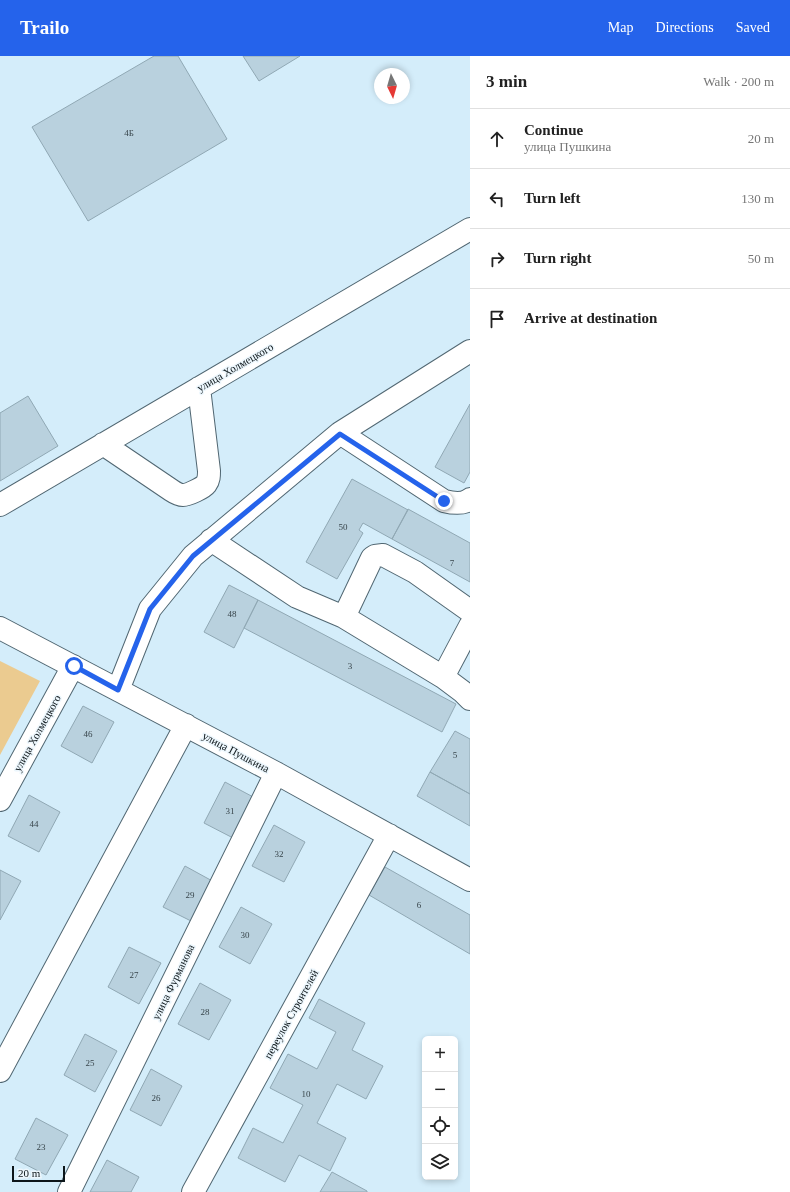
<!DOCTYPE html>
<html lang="en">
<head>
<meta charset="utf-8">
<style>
	:root { --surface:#fff; --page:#f6f6f6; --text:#222; --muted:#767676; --line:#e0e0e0; --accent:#2563eb }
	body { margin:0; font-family:Georgia,serif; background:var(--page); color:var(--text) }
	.controls { position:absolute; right:12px; bottom:12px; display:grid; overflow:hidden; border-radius:6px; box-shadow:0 2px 6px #0003 }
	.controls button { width:36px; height:36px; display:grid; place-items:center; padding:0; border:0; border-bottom:1px solid var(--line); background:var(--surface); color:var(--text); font:20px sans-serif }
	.compass { position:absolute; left:374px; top:12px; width:36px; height:36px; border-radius:50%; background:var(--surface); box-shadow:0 2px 6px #0003; rotate:175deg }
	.scale { position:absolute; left:12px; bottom:10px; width:53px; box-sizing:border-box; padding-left:4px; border:2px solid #0d161a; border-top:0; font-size:11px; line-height:14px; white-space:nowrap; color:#0d161a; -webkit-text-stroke:3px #edf7fd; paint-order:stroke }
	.stop { position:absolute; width:12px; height:12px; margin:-9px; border:3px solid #2563eb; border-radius:50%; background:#fff }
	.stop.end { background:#2563eb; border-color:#fff; box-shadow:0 1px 4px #0008 }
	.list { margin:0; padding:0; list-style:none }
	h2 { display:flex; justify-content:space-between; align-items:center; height:52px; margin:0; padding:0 16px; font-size:17px }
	h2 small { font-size:13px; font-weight:400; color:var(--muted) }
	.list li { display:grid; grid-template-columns:26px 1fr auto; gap:12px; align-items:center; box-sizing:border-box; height:60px; padding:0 16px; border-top:1px solid var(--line) }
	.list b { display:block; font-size:15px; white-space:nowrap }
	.list p { margin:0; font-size:13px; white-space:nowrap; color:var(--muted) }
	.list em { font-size:13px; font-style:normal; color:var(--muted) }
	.icon { flex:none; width:22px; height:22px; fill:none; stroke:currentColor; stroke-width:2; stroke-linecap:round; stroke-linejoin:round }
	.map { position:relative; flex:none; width:470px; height:1136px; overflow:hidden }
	header { display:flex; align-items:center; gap:24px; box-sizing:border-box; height:56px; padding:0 20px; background:var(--accent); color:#fff }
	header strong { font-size:19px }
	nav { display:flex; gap:22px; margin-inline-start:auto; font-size:14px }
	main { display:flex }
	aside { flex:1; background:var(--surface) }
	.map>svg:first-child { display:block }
</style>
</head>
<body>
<header>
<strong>Trailo</strong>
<nav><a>Map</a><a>Directions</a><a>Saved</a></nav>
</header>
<main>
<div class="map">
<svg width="470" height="1136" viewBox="0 0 470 1136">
	<rect width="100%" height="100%" fill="#d4edfa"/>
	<!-- green -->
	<path fill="#ebcb90" d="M 0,605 L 40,625 L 0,699 Z"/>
	<!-- building -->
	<path fill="#b9d1de" stroke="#90a8b4" d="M 154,0 L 178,0 L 227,83 L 88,165 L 32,71 Z
		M 243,0 L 300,0 L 259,25 Z
		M 28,340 L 58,390 L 0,425 L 0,357 Z
		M 470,348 L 470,416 L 464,427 L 435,411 Z
		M 352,423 L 408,454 L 392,483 L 363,467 L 359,474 L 363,477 L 337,523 L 306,506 Z
		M 408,453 L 470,487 L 470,526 L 392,483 Z
		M 229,529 L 258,544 L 234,592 L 204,576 Z
		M 258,544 L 456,648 L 442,676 L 244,572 Z
		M 83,650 L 114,666 L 92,707 L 61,690 Z
		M 455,675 L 470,683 L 470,738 L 430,716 Z
		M 430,716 L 470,738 L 470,770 L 417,740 Z
		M 225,726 L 257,743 L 235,783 L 204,767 Z
		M 29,739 L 60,756 L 39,796 L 8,780 Z
		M 274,769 L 305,786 L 284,826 L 252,810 Z
		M 185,810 L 216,827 L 195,867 L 163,851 Z
		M 385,811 L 470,859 L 470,898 L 369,839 Z
		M 0,814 L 21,825 L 0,864 Z
		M 241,851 L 272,868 L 250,908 L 219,891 Z
		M 129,891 L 161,907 L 139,948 L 108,931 Z
		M 200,927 L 231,944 L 209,984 L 178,968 Z
		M 319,943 L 365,967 L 352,994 L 383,1010 L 366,1043 L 337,1028 L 317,1067 L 346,1082 L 330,1115 L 299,1099 L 285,1126 L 238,1102 L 253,1072 L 283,1087 L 303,1049 L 270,1032 L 288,998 L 317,1013 L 336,976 L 309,962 Z
		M 85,978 L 117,995 L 95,1036 L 64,1019 Z
		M 151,1013 L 182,1030 L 161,1070 L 130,1054 Z
		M 36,1062 L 68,1079 L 46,1119 L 15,1103 Z
		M 107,1104 L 139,1121 L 131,1136 L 90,1136 Z
		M 332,1116 L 367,1135 L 367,1136 L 320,1136 Z"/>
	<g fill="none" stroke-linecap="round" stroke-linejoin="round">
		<defs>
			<path id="minor" d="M 340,377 L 444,445 C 452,447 463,449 470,443
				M 103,388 L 171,434 C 174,436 178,439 183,439 C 188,439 203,432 206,428 C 209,424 209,420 209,415 L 199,332
				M 0,449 L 470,173
				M 211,484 L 297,541 L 344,561 L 443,621 L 463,636 L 470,643
				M 344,561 L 372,502 L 375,500 L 383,499 L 415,516 L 470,555
				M 0,572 L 276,717 L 470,824
				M 443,621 L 470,570
				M 118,634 L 150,553 L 193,500 L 340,377 L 470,295
				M 0,744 L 73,610
				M 0,1015 L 186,669
				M 69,1136 L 276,717
				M 193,1136 L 389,779"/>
		</defs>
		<!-- minor casing -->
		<use href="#minor" stroke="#516772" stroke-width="24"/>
		<!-- minor -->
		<use href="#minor" stroke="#fff" stroke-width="22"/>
	</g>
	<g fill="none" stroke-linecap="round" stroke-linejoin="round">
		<!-- route -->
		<path stroke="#2563eb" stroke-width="5" d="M 74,610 L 118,634 L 150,553 L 193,500 L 340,378 L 444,445"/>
	</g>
	<g text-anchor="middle" stroke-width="3" stroke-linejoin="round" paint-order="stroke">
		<!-- number labels -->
		<g font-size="9" fill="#38454b">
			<text x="129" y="80">4Б</text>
			<text x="343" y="474">50</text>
			<text x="452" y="510">7</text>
			<text x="232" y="561">48</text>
			<text x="350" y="613">3</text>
			<text x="88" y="681">46</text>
			<text x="455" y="702">5</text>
			<text x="230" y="758">31</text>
			<text x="34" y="771">44</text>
			<text x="279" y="801">32</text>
			<text x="190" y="842">29</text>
			<text x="419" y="852">6</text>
			<text x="245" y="882">30</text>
			<text x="134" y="922">27</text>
			<text x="205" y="959">28</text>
			<text x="90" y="1010">25</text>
			<text x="306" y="1041">10</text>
			<text x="156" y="1045">26</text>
			<text x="41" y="1094">23</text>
		</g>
		<!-- street labels -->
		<g font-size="11" fill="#0d161a" stroke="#edf7fd">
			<text transform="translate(235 311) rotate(-30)" y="4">улица Холмецкого</text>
			<text transform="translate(37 677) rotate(-61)" y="4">улица Холмецкого</text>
			<text transform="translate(236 696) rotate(28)" y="4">улица Пушкина</text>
			<text transform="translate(173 926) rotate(-64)" y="4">улица Фурманова</text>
			<text transform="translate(291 958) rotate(-61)" y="4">переулок Строителей</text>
		</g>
	</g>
</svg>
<div class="controls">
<button>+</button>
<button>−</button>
<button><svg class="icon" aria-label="locate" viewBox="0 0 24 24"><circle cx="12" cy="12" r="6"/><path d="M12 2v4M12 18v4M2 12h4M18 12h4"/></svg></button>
<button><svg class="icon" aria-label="layers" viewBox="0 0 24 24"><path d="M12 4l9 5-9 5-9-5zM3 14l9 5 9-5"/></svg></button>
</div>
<svg class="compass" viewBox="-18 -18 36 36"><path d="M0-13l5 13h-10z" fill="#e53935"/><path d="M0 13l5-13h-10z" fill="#767676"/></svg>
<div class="scale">20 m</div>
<div class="stop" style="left:74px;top:610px"></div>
<div class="stop end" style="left:444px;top:445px"></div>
</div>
<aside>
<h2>3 min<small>Walk · 200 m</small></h2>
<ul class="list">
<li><svg class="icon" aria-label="ahead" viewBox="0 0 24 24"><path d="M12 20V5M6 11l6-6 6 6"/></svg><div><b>Continue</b><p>улица Пушкина</p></div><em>20 m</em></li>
<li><svg class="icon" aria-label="left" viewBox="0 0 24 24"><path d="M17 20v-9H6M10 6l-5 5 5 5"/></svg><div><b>Turn left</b></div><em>130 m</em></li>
<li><svg class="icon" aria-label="right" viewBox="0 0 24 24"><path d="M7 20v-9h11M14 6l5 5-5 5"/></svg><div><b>Turn right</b></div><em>50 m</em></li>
<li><svg class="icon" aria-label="arrive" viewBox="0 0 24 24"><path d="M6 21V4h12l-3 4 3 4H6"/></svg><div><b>Arrive at destination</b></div></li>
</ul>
</aside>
</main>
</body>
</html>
